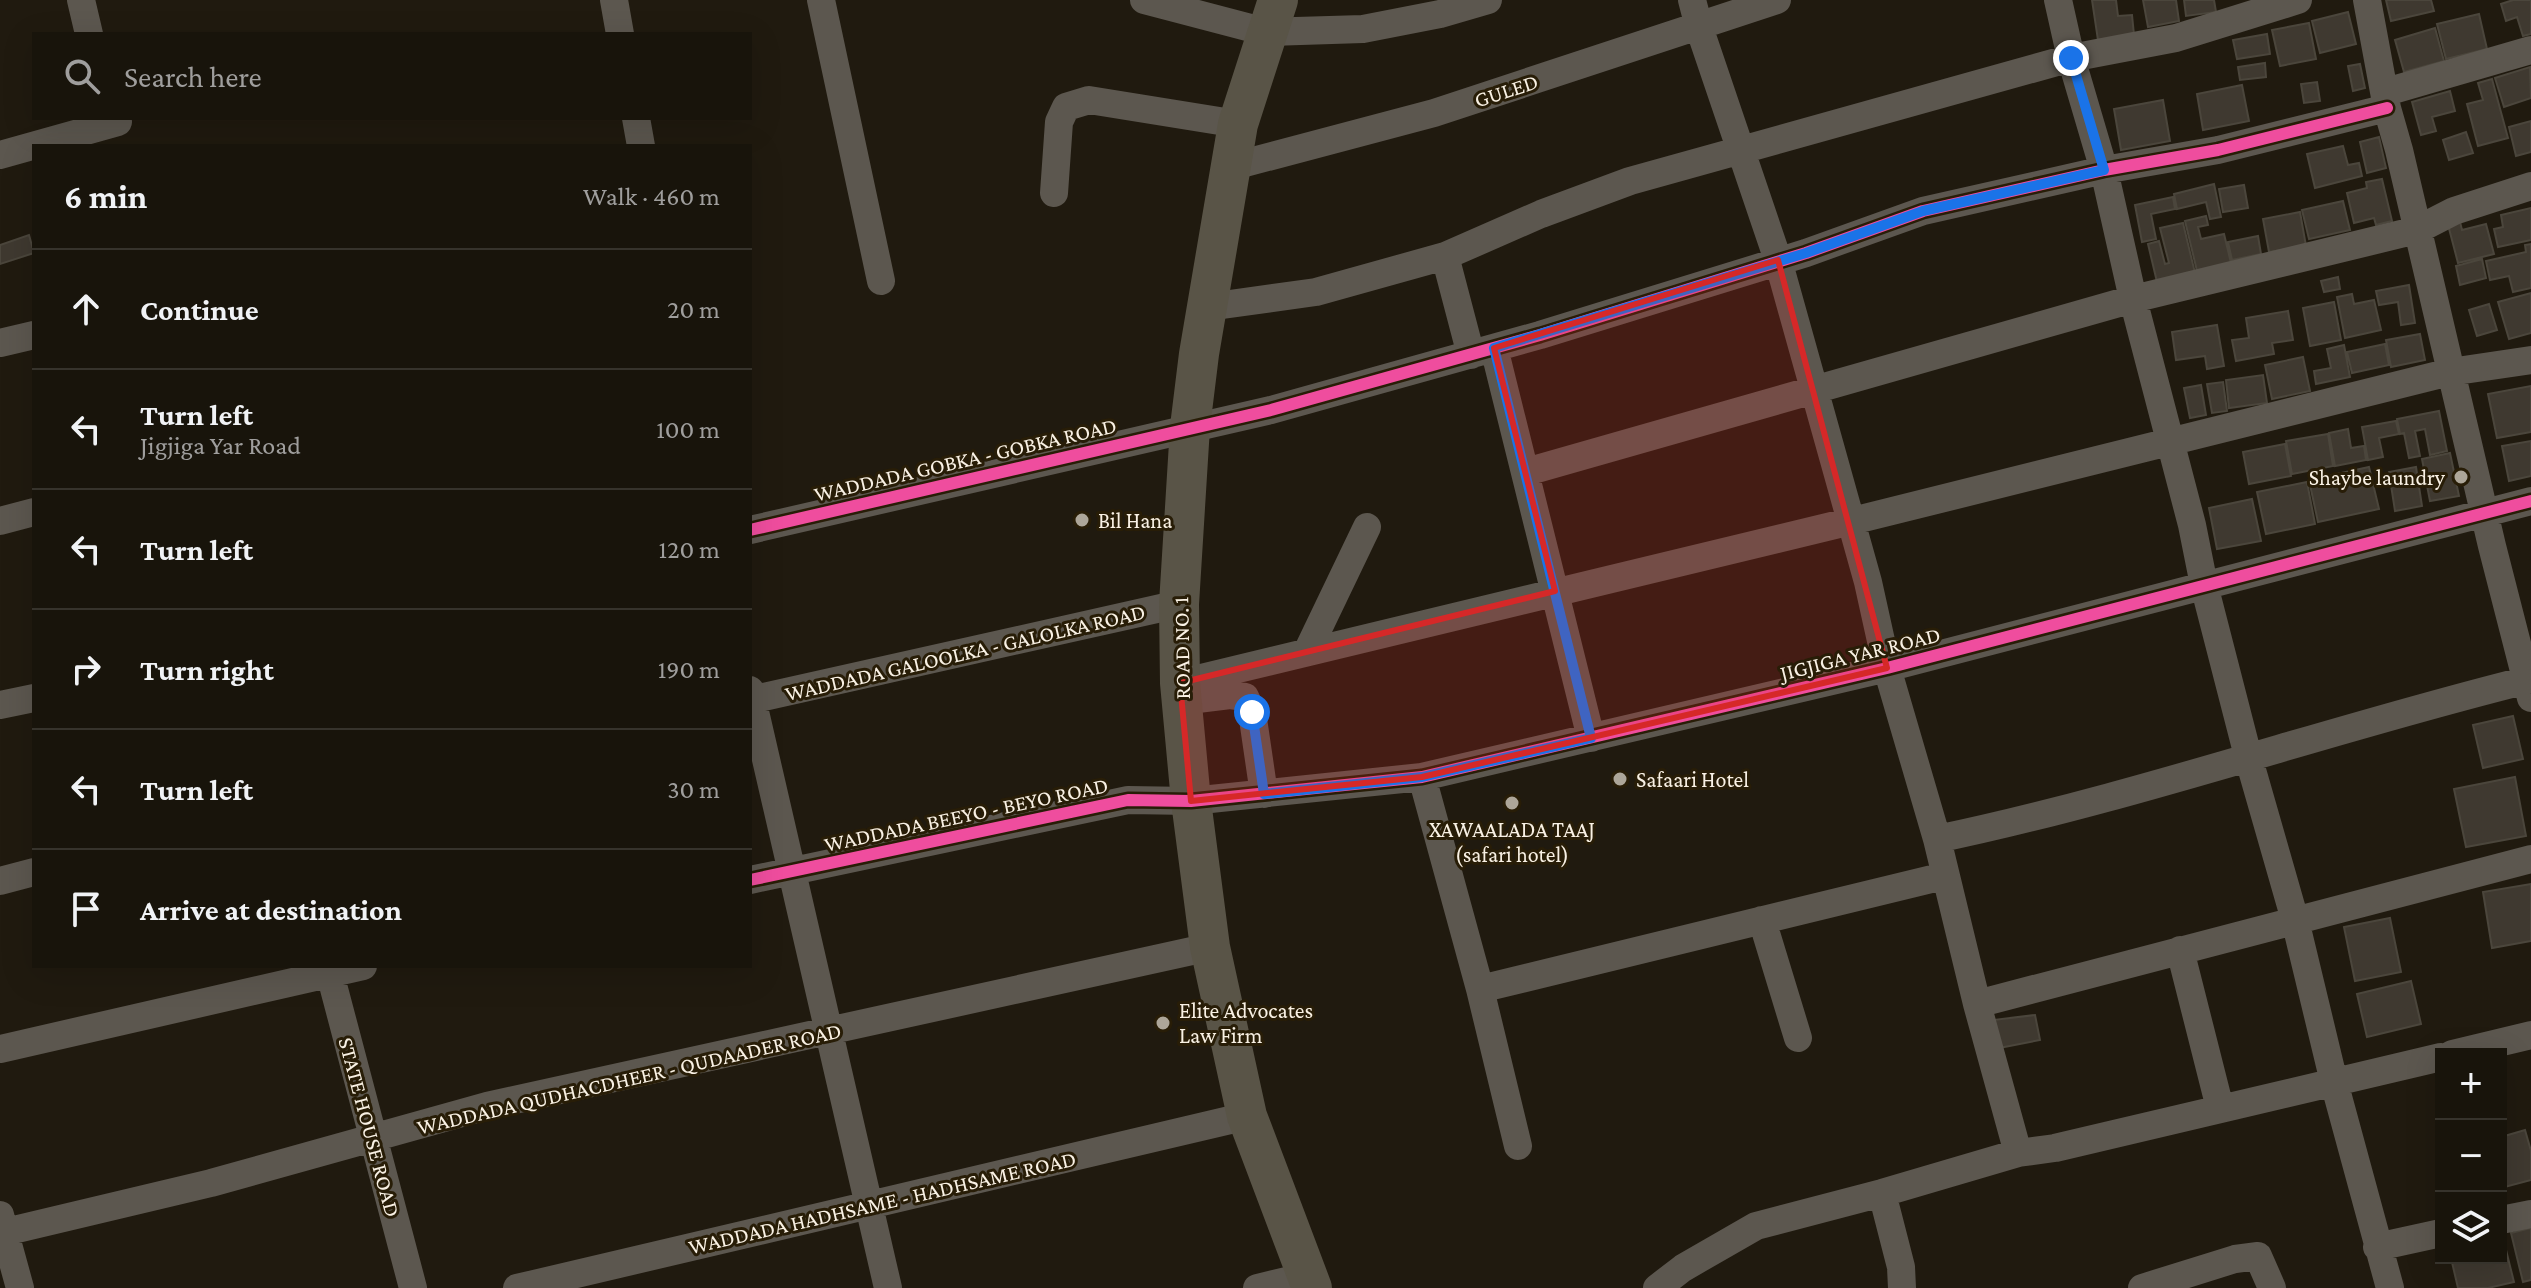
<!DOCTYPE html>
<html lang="en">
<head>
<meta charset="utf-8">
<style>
	:root { --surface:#18140b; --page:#211d14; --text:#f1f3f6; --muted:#9f9e9d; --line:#36332c }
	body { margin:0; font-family:"Crimson Pro",serif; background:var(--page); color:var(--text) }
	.controls { position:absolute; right:24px; bottom:24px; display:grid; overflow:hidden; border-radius:0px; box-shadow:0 8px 32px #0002 }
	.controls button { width:72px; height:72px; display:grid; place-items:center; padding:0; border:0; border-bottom:2px solid var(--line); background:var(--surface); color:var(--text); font:40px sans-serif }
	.stop { position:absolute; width:24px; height:24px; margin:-18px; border:6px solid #1a73e8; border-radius:50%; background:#fff }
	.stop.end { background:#1a73e8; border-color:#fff; box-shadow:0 2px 8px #0008 }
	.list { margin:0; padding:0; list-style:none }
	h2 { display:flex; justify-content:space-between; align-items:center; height:104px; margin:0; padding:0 32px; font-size:34px }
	h2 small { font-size:26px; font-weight:400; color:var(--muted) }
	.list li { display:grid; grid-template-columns:52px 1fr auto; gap:24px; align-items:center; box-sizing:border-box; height:120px; padding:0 32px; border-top:2px solid var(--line) }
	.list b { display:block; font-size:30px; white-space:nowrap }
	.list p { margin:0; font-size:26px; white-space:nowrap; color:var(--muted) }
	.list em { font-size:26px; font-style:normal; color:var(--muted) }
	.icon { flex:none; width:44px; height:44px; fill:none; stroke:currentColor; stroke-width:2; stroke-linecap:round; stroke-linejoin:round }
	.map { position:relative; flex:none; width:2531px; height:1288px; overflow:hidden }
	.search { position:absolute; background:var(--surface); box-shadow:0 8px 32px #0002; left:32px; top:32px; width:720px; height:88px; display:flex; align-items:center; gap:20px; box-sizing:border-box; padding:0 28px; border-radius:0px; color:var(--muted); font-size:30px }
	.panel { position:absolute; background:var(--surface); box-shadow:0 8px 32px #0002; left:32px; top:144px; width:720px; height:824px; border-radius:0px }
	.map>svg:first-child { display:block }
</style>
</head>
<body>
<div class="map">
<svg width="2531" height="1288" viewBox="0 0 2531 1288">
	<rect width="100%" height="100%" fill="#201a0f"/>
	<!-- building -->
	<path fill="#3f3930" stroke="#4b463c" stroke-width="2" d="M 2092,0 L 2116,0 L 2118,16 L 2132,15 L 2134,35 L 2098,40 Z
		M 2143,0 L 2176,0 L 2179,21 L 2148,27 Z
		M 2184,0 L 2214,0 L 2216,12 L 2186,16 Z
		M 2386,0 L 2431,0 L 2434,11 L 2391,21 Z
		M 2513,0 L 2531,0 L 2531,34 L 2523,36 L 2517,17 L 2506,21 L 2501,4 Z
		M 2348,12 L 2356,44 L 2320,53 L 2312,21 Z
		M 2479,14 L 2487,49 L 2446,59 L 2437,24 Z
		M 2309,23 L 2316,59 L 2280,66 L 2272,30 Z
		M 2435,28 L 2444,61 L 2404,72 L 2395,40 Z
		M 2267,34 L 2270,54 L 2237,59 L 2233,40 Z
		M 2265,63 L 2266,77 L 2240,80 L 2238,67 Z
		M 2360,64 L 2365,88 L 2353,91 L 2348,66 Z
		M 2530,67 L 2531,98 L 2504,107 L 2495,78 Z
		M 2492,79 L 2508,138 L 2478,146 L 2467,104 L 2483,100 L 2478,83 Z
		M 2317,82 L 2320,101 L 2304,103 L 2301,84 Z
		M 2242,85 L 2249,121 L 2203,130 L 2197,94 Z
		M 2450,91 L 2455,111 L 2432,117 L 2436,131 L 2421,135 L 2412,102 Z
		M 2163,100 L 2170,141 L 2121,150 L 2114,109 Z
		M 2531,121 L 2531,152 L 2516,156 L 2509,127 Z
		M 2466,132 L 2473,153 L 2449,160 L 2443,140 Z
		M 2379,137 L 2386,168 L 2367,173 L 2360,142 Z
		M 2343,146 L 2348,165 L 2359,163 L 2362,176 L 2315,188 L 2307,154 Z
		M 2382,179 L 2392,221 L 2376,225 L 2374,218 L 2354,223 L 2347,193 L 2367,188 L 2366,182 Z
		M 2214,184 L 2221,217 L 2210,219 L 2206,202 L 2177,209 L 2174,194 Z
		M 2244,185 L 2248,208 L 2223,212 L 2219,189 Z
		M 2173,197 L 2175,209 L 2151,214 L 2156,239 L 2142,242 L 2135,205 Z
		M 2343,201 L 2350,230 L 2309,239 L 2302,210 Z
		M 2531,208 L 2531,240 L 2498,247 L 2494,229 L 2503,227 L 2501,215 Z
		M 2300,212 L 2306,246 L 2269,252 L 2263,219 Z
		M 2458,214 L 2462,230 L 2486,224 L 2494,254 L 2458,263 L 2446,217 Z
		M 2206,216 L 2208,225 L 2198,227 L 2201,239 L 2224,234 L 2231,263 L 2197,271 L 2185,221 Z
		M 2183,223 L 2195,273 L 2157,282 L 2148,244 L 2159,241 L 2165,264 L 2169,263 L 2160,228 Z
		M 29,235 L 34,253 L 0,264 L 0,245 Z
		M 2258,236 L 2261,254 L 2232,260 L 2228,242 Z
		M 2531,244 L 2531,288 L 2513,292 L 2509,276 L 2490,280 L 2486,261 L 2526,252 L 2525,245 Z
		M 2482,259 L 2486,278 L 2460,285 L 2456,266 Z
		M 2338,277 L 2340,289 L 2324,292 L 2321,281 Z
		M 2409,285 L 2415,323 L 2401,325 L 2398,302 L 2379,305 L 2376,291 Z
		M 2531,293 L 2531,333 L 2509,339 L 2498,302 Z
		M 2352,294 L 2354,304 L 2374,300 L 2381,330 L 2345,338 L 2337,297 Z
		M 2334,302 L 2341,340 L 2310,346 L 2303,308 Z
		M 2489,304 L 2497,330 L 2477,336 L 2469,310 Z
		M 2288,311 L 2293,340 L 2272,343 L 2274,354 L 2236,361 L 2232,340 L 2249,338 L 2246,318 Z
		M 2217,325 L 2224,366 L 2207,369 L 2205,356 L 2176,360 L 2172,332 Z
		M 2420,334 L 2425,360 L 2391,367 L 2386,340 Z
		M 2385,344 L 2389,365 L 2352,373 L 2347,352 Z
		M 2344,345 L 2350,377 L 2316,384 L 2314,371 L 2331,368 L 2327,349 Z
		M 2303,357 L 2310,391 L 2272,399 L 2265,365 Z
		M 2263,375 L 2267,403 L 2229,408 L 2226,380 Z
		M 2223,382 L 2227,411 L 2212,413 L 2207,384 Z
		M 2201,385 L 2206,415 L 2190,418 L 2184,388 Z
		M 2531,386 L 2531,432 L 2497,438 L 2488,394 Z
		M 2439,411 L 2447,451 L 2430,455 L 2425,429 L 2415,431 L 2420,456 L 2409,458 L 2404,433 L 2400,434 L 2397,419 Z
		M 2396,421 L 2399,434 L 2379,438 L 2383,457 L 2368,460 L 2362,427 Z
		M 2348,429 L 2351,448 L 2364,446 L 2366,460 L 2335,466 L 2329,433 Z
		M 2328,434 L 2333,466 L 2292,474 L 2286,441 Z
		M 2531,441 L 2531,476 L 2509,481 L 2502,446 Z
		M 2285,444 L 2291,476 L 2249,484 L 2243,452 Z
		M 2450,453 L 2459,496 L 2430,501 L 2422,459 Z
		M 2369,467 L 2379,509 L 2318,522 L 2309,480 Z
		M 2416,467 L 2422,506 L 2395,511 L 2389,472 Z
		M 2307,482 L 2315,524 L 2266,534 L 2257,492 Z
		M 2252,499 L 2261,541 L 2217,549 L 2209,508 Z
		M 2513,716 L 2523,759 L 2483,768 L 2473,725 Z
		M 2515,777 L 2526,836 L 2466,847 L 2454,789 Z
		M 2531,884 L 2531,941 L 2492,948 L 2483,892 Z
		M 2390,918 L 2401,972 L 2355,981 L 2344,927 Z
		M 2411,981 L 2421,1024 L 2367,1037 L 2357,994 Z
		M 2035,1015 L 2040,1040 L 1999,1048 L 1993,1020 Z
		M 2525,1130 L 2531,1151 L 2531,1180 L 2501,1188 L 2501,1137 Z
		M 2531,1228 L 2531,1280 L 2523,1282 L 2511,1233 Z
		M 2504,1242 L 2514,1282 L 2488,1288 L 2458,1288 L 2451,1258 L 2501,1258 L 2501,1243 Z"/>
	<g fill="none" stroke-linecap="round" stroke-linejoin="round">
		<!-- minor -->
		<path stroke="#5c574f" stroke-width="28" d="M 81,0 L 89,34
			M 614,0 L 620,34
			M 821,0 L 881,281
			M 1144,0 L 1266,32 L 1363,29 L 1440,14 L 1488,0
			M 1692,0 L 1699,27 L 1778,260 L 1868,582 L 1887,668 L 1937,839 L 1977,1004 L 2018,1153 L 2055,1148 L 2441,1057
			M 2058,0 L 2071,58 L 2104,170 L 2133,299 L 2192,525 L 2204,585 L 2248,756 L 2295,920 L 2334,1082 L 2390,1288
			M 2367,0 L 2387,108 L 2399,150 L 2492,546 L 2531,698
			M 2386,92 L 2531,50
			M 636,118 L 641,146
			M 0,155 L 118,122
			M 1230,167 L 1434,113 L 1777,0
			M 1054,193 L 1059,122 L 1066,107 L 1089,100 L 1238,124
			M 1445,256 L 1471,355
			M 1208,307 L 1316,292 L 1445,256 L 1541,214 L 1630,181 L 2071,58 L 2176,38 L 2298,0
			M 0,343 L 34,335
			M 1494,348 L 1591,738
			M 1526,472 L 2133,299 L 2417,230 L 2454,211 L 2531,186
			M 0,521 L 34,512
			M 750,530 L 1271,410 L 1540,335 L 1806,253 L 1923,211 L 2104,170 L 2218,150 L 2387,108
			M 1307,652 L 1367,527
			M 1180,683 L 1852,521 L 2450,372 L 2531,360
			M 750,690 L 888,1288
			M 750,700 L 1179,604
			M 1181,701 L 1230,695 L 1245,697 L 1252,712 L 1264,794
			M 0,705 L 34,698
			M 1422,777 L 1480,989 L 1518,1146
			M 1937,839 C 2138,797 2332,728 2531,679
			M 750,880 L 1128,800 L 1191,801 L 1422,777 L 1887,668 L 2531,501
			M 0,881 L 34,872
			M 1762,920 L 1798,1038
			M 2180,950 L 2220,1108
			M 328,966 L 413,1288
			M 1480,989 L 1944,876
			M 1977,1004 L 2531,859
			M 0,1049 L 363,966
			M 2452,1054 L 2531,1035
			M 1882,1193 L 1901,1267 L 1902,1288
			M 0,1215 L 20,1288
			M 2501,1220 L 2531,1214
			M 5,1232 L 211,1183 L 487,1106 L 1210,947
			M 2377,1247 L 2441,1233
			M 517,1288 L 1247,1116
			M 1257,1288 L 1307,1276
			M 1657,1288 L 1683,1268 L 1756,1226 L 1882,1193 L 2018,1153
			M 2142,1288 L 2235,1259 L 2258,1256 L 2272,1288"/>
		<!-- highway -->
		<path stroke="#595447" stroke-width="40" d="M 1278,0 L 1238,124 L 1199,354 L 1190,427 L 1179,604 L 1180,683 L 1191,801 L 1210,947 L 1247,1116 L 1312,1288"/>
		<defs>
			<path id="cycleway" d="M 750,530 L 1271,410 L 1540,335 L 1806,253 L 1923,211 L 2104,170 L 2218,150 L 2387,108
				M 750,880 L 1128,800 L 1191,801 L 1422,777 L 1887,668 L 2531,501"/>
		</defs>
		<!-- cycleway casing -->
		<use href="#cycleway" stroke="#281d07" stroke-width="17"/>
		<!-- cycleway -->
		<use href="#cycleway" stroke="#ef4d9e" stroke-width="12"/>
	</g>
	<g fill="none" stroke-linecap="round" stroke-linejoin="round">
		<!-- route -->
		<path stroke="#1a73e8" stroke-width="10" d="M 1252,712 L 1264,794 L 1422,777 L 1591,738 L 1494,348 L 1806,253 L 1923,211 L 2104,170 L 2071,58"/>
	</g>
	<!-- marked area -->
	<path fill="#d62828" fill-opacity="0.2" stroke="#d62828" stroke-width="6" stroke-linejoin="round" d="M 1778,260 L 1887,668 L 1422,777 L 1191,801 L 1180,683 L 1555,591 L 1494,348 Z"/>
	<!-- markers -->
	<g fill="#ada699" stroke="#281d07" stroke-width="3">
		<circle cx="2461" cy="477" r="8"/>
		<circle cx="1082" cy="520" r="8"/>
		<circle cx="1620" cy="779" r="8"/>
		<circle cx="1512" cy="803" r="8"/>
		<circle cx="1163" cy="1023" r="8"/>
	</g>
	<g text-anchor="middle" stroke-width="6" stroke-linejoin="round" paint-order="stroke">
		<!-- street labels -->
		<g font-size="22" fill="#f9f1e4" stroke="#281d07">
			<text transform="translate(1506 90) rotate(-18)" y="8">GULED</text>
			<text transform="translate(965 459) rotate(-13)" y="8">WADDADA GOBKA - GOBKA ROAD</text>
			<text transform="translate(1181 648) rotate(-91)" y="8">ROAD NO. 1</text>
			<text transform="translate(965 652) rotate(-13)" y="8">WADDADA GALOOLKA - GALOLKA ROAD</text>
			<text transform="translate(1860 653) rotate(-14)" y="8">JIGJIGA YAR ROAD</text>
			<text transform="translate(966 814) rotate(-12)" y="8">WADDADA BEEYO - BEYO ROAD</text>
			<text transform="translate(629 1078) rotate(-13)" y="8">WADDADA QUDHACDHEER - QUDAADER ROAD</text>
			<text transform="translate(370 1127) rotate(75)" y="8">STATE HOUSE ROAD</text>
			<text transform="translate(882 1202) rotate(-13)" y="8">WADDADA HADHSAME - HADHSAME ROAD</text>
		</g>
		<!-- poi labels -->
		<g font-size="22" fill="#f9f1e4" stroke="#281d07" text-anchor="start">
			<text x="2445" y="485" text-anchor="end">Shaybe laundry</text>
			<text x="1098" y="528">Bil Hana</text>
			<text x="1636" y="787">Safaari Hotel</text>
			<text x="1512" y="837" text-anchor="middle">XAWAALADA TAAJ<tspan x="1512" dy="25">(safari hotel)</tspan></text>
			<text x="1179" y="1018">Elite Advocates<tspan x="1179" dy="25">Law Firm</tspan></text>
		</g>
	</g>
</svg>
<div class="controls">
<button>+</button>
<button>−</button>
<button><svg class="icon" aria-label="layers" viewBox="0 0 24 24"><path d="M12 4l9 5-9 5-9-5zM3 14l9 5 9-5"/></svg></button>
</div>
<div class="stop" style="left:1252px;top:712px"></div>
<div class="stop end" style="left:2071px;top:58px"></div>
<div class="search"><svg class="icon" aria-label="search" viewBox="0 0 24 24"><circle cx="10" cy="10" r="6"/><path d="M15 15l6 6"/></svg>Search here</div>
<section class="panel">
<h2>6 min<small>Walk · 460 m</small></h2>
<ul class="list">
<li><svg class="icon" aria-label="ahead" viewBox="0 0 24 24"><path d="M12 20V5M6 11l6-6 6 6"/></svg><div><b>Continue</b></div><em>20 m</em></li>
<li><svg class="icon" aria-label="left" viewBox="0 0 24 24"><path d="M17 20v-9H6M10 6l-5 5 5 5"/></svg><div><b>Turn left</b><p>Jigjiga Yar Road</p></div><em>100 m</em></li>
<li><svg class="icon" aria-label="left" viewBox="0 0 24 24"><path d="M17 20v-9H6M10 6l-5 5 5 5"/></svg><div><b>Turn left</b></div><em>120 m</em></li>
<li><svg class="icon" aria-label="right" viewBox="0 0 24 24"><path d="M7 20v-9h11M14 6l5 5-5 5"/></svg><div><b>Turn right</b></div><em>190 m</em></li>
<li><svg class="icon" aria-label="left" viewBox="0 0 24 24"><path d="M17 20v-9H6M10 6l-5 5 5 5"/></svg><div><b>Turn left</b></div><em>30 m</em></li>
<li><svg class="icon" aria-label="arrive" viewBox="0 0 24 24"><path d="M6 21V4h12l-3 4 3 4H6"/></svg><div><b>Arrive at destination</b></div></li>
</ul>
</section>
</div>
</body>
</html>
